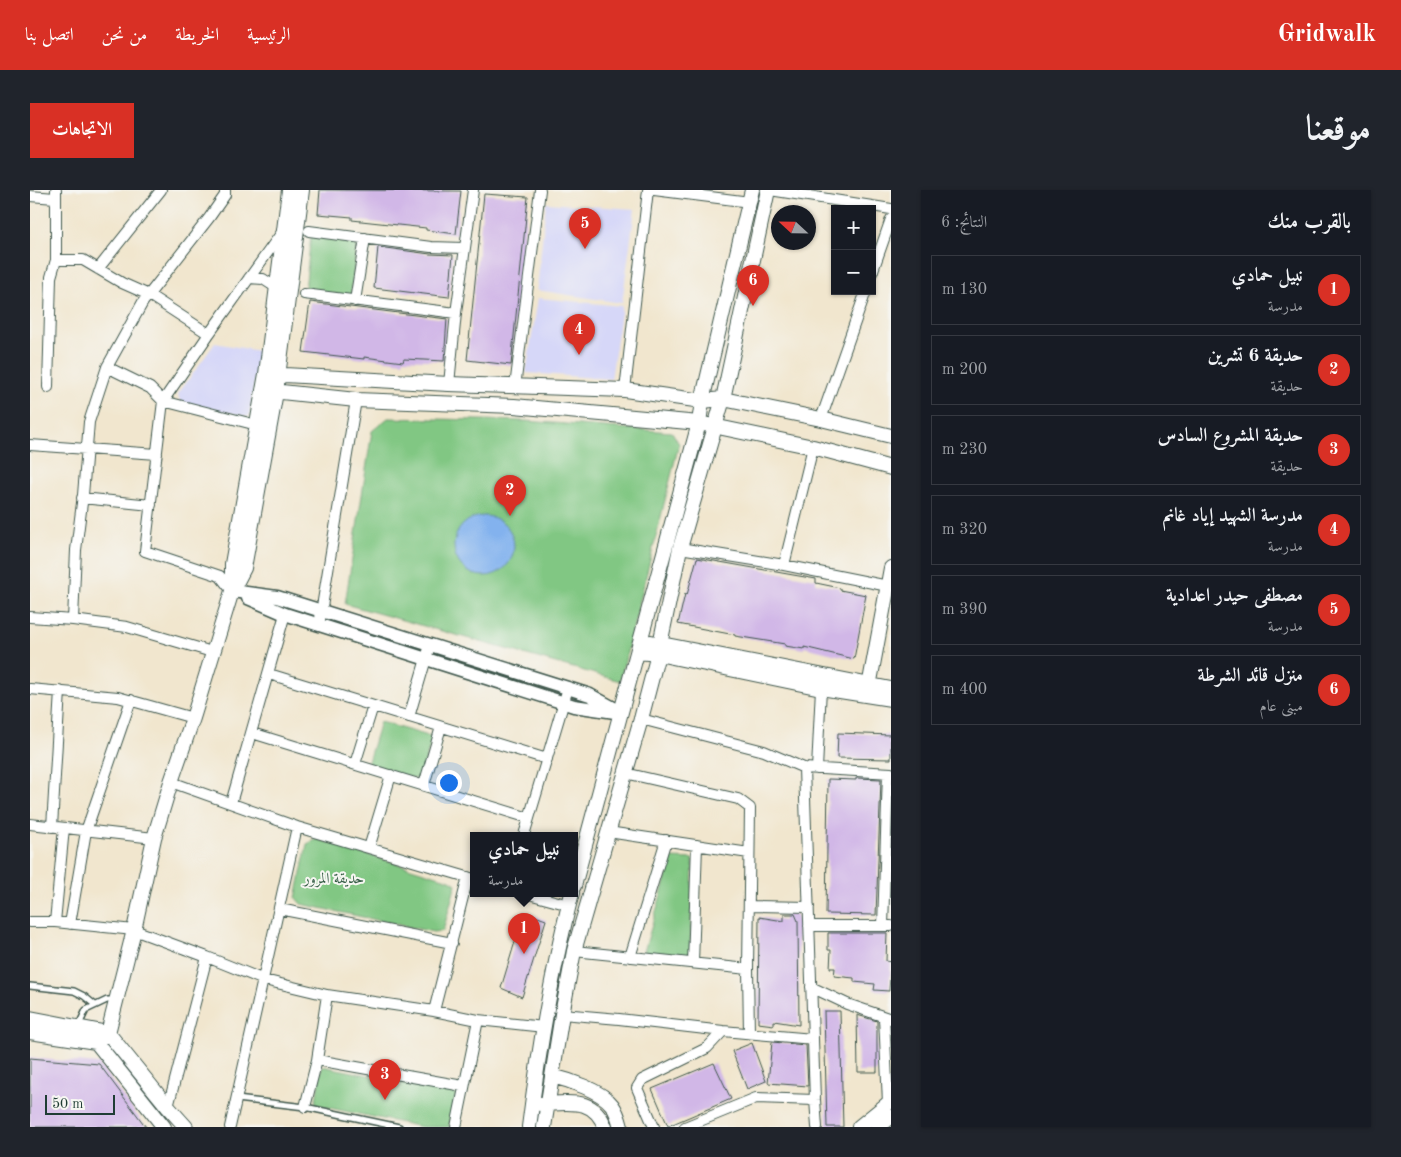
<!DOCTYPE html>
<html lang="ar">
<head>
<meta charset="utf-8">
<style>
	:root { --surface:#171b24; --page:#20242c; --text:#f1f3f6; --muted:#9ea1a6; --line:#363941; --accent:#d93025 }
	body { margin:0; font-family:"Old Standard TT",Amiri,serif; background:var(--page); color:var(--text); direction:rtl }
	.controls { position:absolute; right:15px; top:15px; display:grid; overflow:hidden; border-radius:0px; box-shadow:0 1px 4px #0004 }
	.controls button { width:45px; height:45px; display:grid; place-items:center; padding:0; border:0; border-bottom:1px solid var(--line); background:var(--surface); color:var(--text); font:25px sans-serif }
	.compass { position:absolute; left:741px; top:15px; width:45px; height:45px; border-radius:50%; background:var(--surface); box-shadow:0 1px 4px #0004; rotate:292deg }
	.scale { position:absolute; left:15px; bottom:12px; width:70px; box-sizing:border-box; padding-left:5px; border:2px solid #1f3d34; border-top:0; font-size:14px; line-height:18px; white-space:nowrap; color:#1f3d34; -webkit-text-stroke:4px #f6f6f2; paint-order:stroke }
	.you { position:absolute; left:418px; top:592px; width:18px; height:18px; margin:-12px; border:4px solid #fff; border-radius:50%; background:#1a73e8; box-shadow:0 0 0 8px #1a73e833 }
	.badge { display:grid; place-items:center; width:32px; height:32px; border-radius:50%; background:var(--accent); color:#fff; font-size:16px; font-weight:700 }
	.pin { position:absolute; translate:-50% -41px; filter:drop-shadow(0 1px 2px #0008) }
	.pin::after { content:''; position:absolute; top:26px; width:18px; height:15px; background:inherit; clip-path:polygon(0 0,100% 0,50% 100%) }
	.popup { position:absolute; left:440px; top:642px; width:108px; height:65px; box-sizing:border-box; display:grid; place-content:center; border-radius:0px; background:var(--surface); filter:drop-shadow(0 1px 4px #0005); font-size:16px; white-space:nowrap; color:var(--muted) }
	.popup b { font-size:19px; color:var(--text) }
	.popup::after { content:''; position:absolute; left:50%; top:100%; margin-left:-10px; border:10px solid transparent; border-top-color:var(--surface) }
	.list { margin:0; padding:0; list-style:none }
	h2 { display:flex; justify-content:space-between; align-items:center; height:65px; margin:0; padding:0 20px; font-size:21px }
	h2 small { font-size:16px; font-weight:400; color:var(--muted) }
	.list li { display:grid; grid-template-columns:32px 1fr auto; gap:15px; align-items:center; box-sizing:border-box; height:70px; margin:0 10px 10px; padding:0 10px; border:1px solid var(--line); border-radius:0px }
	.list b { display:block; font-size:19px; white-space:nowrap }
	.list p { margin:0; font-size:16px; white-space:nowrap; color:var(--muted) }
	.list em { font-size:16px; font-style:normal; color:var(--muted) }
	.map { position:relative; flex:none; width:861px; height:937px; overflow:hidden; direction:ltr; border-radius:0px }
	header { display:flex; align-items:center; gap:30px; box-sizing:border-box; height:70px; padding:0 25px; background:var(--accent); color:#fff }
	header strong { font-size:24px }
	nav { display:flex; gap:28px; margin-inline-start:auto; font-size:18px }
	.intro { display:flex; align-items:center; justify-content:space-between; box-sizing:border-box; height:120px; padding:0 30px }
	h1 { margin:0; font-size:35px }
	.button { padding:12px 22px; border-radius:0px; background:var(--accent); color:#fff; font-size:18px; font-weight:700 }
	main { display:flex; gap:30px; padding:0 30px }
	aside { flex:1; background:var(--surface); border-radius:0px; box-shadow:0 1px 4px #0004 }
	.map>svg:first-child { display:block }
</style>
</head>
<body>
<header>
<strong>Gridwalk</strong>
<nav><a>الرئيسية</a><a>الخريطة</a><a>من نحن</a><a>اتصل بنا</a></nav>
</header>
<div class="intro"><h1>موقعنا</h1><a class="button">الاتجاهات</a></div>
<main>
<aside>
<h2>بالقرب منك<small>النتائج: 6</small></h2>
<ul class="list">
<li><span class="badge">1</span><div><b>نبيل حمادي</b><p>مدرسة</p></div><em>130 m</em></li>
<li><span class="badge">2</span><div><b>حديقة 6 تشرين</b><p>حديقة</p></div><em>200 m</em></li>
<li><span class="badge">3</span><div><b>حديقة المشروع السادس</b><p>حديقة</p></div><em>230 m</em></li>
<li><span class="badge">4</span><div><b>مدرسة الشهيد إياد غانم</b><p>مدرسة</p></div><em>320 m</em></li>
<li><span class="badge">5</span><div><b>مصطفى حيدر اعدادية</b><p>مدرسة</p></div><em>390 m</em></li>
<li><span class="badge">6</span><div><b>منزل قائد الشرطة</b><p>مبنى عام</p></div><em>400 m</em></li>
</ul>
</aside>
<div class="map">
<svg width="861" height="937" viewBox="0 0 861 937">
	<rect width="100%" height="100%" fill="#f6f6f2"/>
	<filter id="ink" filterUnits="userSpaceOnUse"><feTurbulence type="fractalNoise" baseFrequency=".02" numOctaves="2"/><feDisplacementMap in="SourceGraphic" scale="10" xChannelSelector="R" yChannelSelector="G"/><feConvolveMatrix kernelMatrix="1 2 1 2 8 2 1 2 1" color-interpolation-filters="sRGB"/></filter>
	<filter id="wash" filterUnits="userSpaceOnUse"><feTurbulence type="fractalNoise" baseFrequency=".0096" numOctaves="4" result="noise"/><feDisplacementMap in="SourceGraphic" scale="20" xChannelSelector="R" yChannelSelector="G"/><feGaussianBlur stdDeviation="1.12" result="paint"/><feColorMatrix in="noise" values="0 0 0 0 0 0 0 0 0 0 0 0 0 0 0 0 0 1.4 0 .05"/><feComposite in="paint" operator="in"/></filter>
	<g filter="url(#wash)">
		<rect width="100%" height="100%" fill="#f1e6ce"/>
		<!-- built -->
		<path fill="#d6d7f8" d="M 516,13 L 605,19 L 592,113 L 507,100 Z
			M 508,108 L 592,116 L 581,189 L 496,183 Z
			M 185,153 L 229,161 L 219,227 L 150,212 L 148,204 Z"/>
		<!-- green -->
		<path fill="#81c783" stroke="#50825c" d="M 281,45 L 327,50 L 321,106 L 275,100 Z
			M 358,228 L 496,231 L 642,242 L 649,254 L 590,491 L 315,414 L 342,241 Z
			M 350,532 L 402,547 L 390,590 L 337,575 Z
			M 287,649 L 420,690 L 426,694 L 413,741 L 403,742 L 271,714 L 266,708 L 277,654 Z
			M 642,668 L 663,669 L 660,770 L 613,765 Z
			M 292,876 L 419,901 L 426,904 L 419,937 L 392,937 L 285,915 Z"/>
		<!-- water -->
		<path fill="#83b2ee" stroke="#517891" d="M424 356a30 30 0 1 1 60 0a30 30 0 1 1-60 0Z"/>
		<g id="blocks">
			<!-- building -->
			<path fill="#d1b7e7" d="M 290,0 L 431,1 L 426,44 L 396,40 L 396,38 L 322,30 L 322,27 L 288,24 Z
				M 454,4 L 498,7 L 481,175 L 437,170 Z
				M 348,57 L 400,64 L 423,65 L 419,107 L 344,98 Z
				M 280,112 L 417,129 L 414,171 L 374,169 L 373,172 L 334,167 L 334,169 L 273,162 Z
				M 667,368 L 786,389 L 786,393 L 810,398 L 810,400 L 836,405 L 824,469 L 774,457 L 774,459 L 755,456 L 755,454 L 705,446 L 705,445 L 648,434 L 655,404 L 657,405 Z
				M 808,543 L 861,545 L 861,569 L 807,568 Z
				M 826,588 L 851,589 L 846,725 L 796,724 L 798,589 L 826,590 Z
				M 494,722 L 516,730 L 492,807 L 471,798 Z
				M 754,724 L 765,724 L 768,731 L 769,835 L 744,831 L 744,835 L 728,833 L 729,727 L 754,731 Z
				M 798,743 L 857,743 L 856,771 L 861,772 L 859,801 L 844,800 L 845,794 L 824,792 L 824,788 L 804,786 L 805,778 L 800,778 L 801,760 L 798,760 Z
				M 794,821 L 810,821 L 813,937 L 797,937 Z
				M 827,825 L 847,831 L 847,882 L 828,882 Z
				M 742,852 L 776,855 L 778,896 L 738,893 Z
				M 722,853 L 736,891 L 717,899 L 702,861 Z
				M 0,868 L 69,874 L 116,937 L 0,937 Z
				M 684,873 L 701,909 L 638,936 L 622,899 Z"/>
		</g>
	</g>
	<g filter="url(#ink)">
		<use href="#blocks" fill-opacity="0" stroke="#3e564b" stroke-width="1"/>
		<g fill="none" stroke-linecap="round" stroke-linejoin="round">
			<defs>
				<path id="service" d="M 0,796 L 44,801 L 54,806 L 65,815
					M 49,835 L 56,820 L 77,810 L 86,810
					M 207,909 L 275,917 L 369,937"/>
				<path id="minor" d="M 195,0 L 195,5 L 179,28 L 113,112 L 77,177 L 120,198 L 133,211 L 227,235
					M 624,0 L 720,12
					M 740,0 L 861,19
					M 0,6 L 25,8
					M 279,41 L 401,57 L 434,58
					M 26,70 L 53,70 L 92,93 L 119,105 L 179,144
					M 68,79 L 131,0
					M 842,83 L 861,29
					M 219,88 L 233,89 L 247,98
					M 274,104 L 426,123
					M 325,111 L 335,48
					M 419,194 L 426,123 L 443,0
					M 18,197 L 21,87 L 26,70 L 26,0
					M 485,197 L 510,0
					M 595,200 L 618,0
					M 791,229 L 836,101
					M 0,255 L 127,264
					M 52,308 L 121,315
					M 650,358 L 754,375 L 858,396
					M 754,375 L 783,257
					M 202,401 L 190,386 L 115,361 L 133,211 L 179,144 L 253,41
					M 0,427 L 43,430 L 97,437 L 182,462
					M 43,430 L 46,360 L 53,305 L 59,232 L 77,177
					M 289,435 L 326,210
					M 239,484 L 517,569
					M 0,499 L 88,507 L 163,528
					M 379,527 L 400,455
					M 611,529 L 734,561 L 774,578 L 785,910 L 787,937
					M 222,543 L 499,628
					M 325,574 L 343,516
					M 774,578 L 861,583
					M 787,579 L 791,498
					M 595,583 L 708,609 L 720,618 L 718,779 L 719,843
					M 141,592 L 267,637 L 444,689
					M 394,595 L 411,537
					M 201,613 L 255,424
					M 0,634 L 124,648
					M 22,637 L 30,501
					M 578,642 L 719,663
					M 494,645 L 538,498
					M 339,658 L 361,585
					M 495,703 L 539,715
					M 719,716 L 779,717
					M 249,719 L 422,753
					M 0,732 L 25,732 L 104,740 L 177,767 L 234,790 L 297,805 L 404,821 L 448,830 L 514,837
					M 25,732 L 34,638
					M 40,734 L 56,641 L 101,510
					M 779,736 L 861,736
					M 853,736 L 858,583
					M 544,761 L 718,779
					M 600,767 L 636,650
					M 663,773 L 667,655
					M 781,797 L 817,814 L 861,829
					M 404,821 L 438,687
					M 532,824 L 589,829 L 693,841 L 783,849
					M 854,827 L 858,913
					M 287,870 L 433,896
					M 138,917 L 177,767
					M 275,917 L 287,870 L 297,805
					M 200,937 L 267,637
					M 426,937 L 448,830
					M 624,937 L 607,898 L 612,890 L 677,858 L 693,841
					M 655,937 L 726,908 L 785,910"/>
				<path id="tertiary" d="M 202,401 L 247,407 L 560,505 L 591,522
					M 218,408 L 255,424 L 544,516 L 585,522"/>
				<path id="secondary" d="M 236,184 L 419,194 L 595,200 L 672,211 L 693,209 L 791,229 L 861,246
					M 233,200 L 326,210 L 484,216 L 669,233 L 783,257 L 861,278
					M 202,400 L 202,374 L 236,184 L 259,0
					M 621,452 L 861,499
					M 608,462 L 628,464 L 791,498 L 861,509
					M 838,502 L 861,378
					M 544,696 L 669,233 L 672,211 L 722,0
					M 0,828 L 78,843 L 138,917 L 156,937
					M 0,842 L 66,852 L 134,937
					M 66,852 L 78,843 L 104,740 L 124,648 L 141,592 L 163,528 L 202,401 L 214,378 L 246,202 L 272,0
					M 522,886 C 539,890 572,901 582,915 C 587,922 589,929 591,937
					M 510,914 C 536,914 563,905 575,937
					M 499,937 C 509,859 522,779 542,703
					M 514,937 L 532,824 L 544,761 L 611,529 L 628,464 L 650,358 L 693,209 L 738,0
					M 829,937 L 861,911
					M 848,937 L 861,927"/>
			</defs>
			<!-- service casing -->
			<use href="#service" stroke="#3e564b" stroke-width="8"/>
			<!-- minor casing -->
			<use href="#minor" stroke="#3e564b" stroke-width="12"/>
			<!-- tertiary casing -->
			<use href="#tertiary" stroke="#3e564b" stroke-width="15"/>
			<!-- secondary casing -->
			<use href="#secondary" stroke="#3e564b" stroke-width="16"/>
			<!-- service -->
			<use href="#service" stroke="#fff" stroke-width="5"/>
			<!-- minor -->
			<use href="#minor" stroke="#fff" stroke-width="10"/>
			<!-- tertiary -->
			<use href="#tertiary" stroke="#fff" stroke-width="12"/>
			<!-- secondary -->
			<use href="#secondary" stroke="#fff" stroke-width="14"/>
		</g>
	</g>
	<g text-anchor="middle" stroke-width="4" stroke-linejoin="round" paint-order="stroke">
		<!-- park labels -->
		<g font-size="15" fill="#386048" stroke="#f6f6f2">
			<text x="304" y="693">حديقة المرور</text>
		</g>
	</g>
</svg>
<div class="controls">
<button>+</button>
<button>−</button>
</div>
<svg class="compass" viewBox="-18 -18 36 36"><path d="M0-13l5 13h-10z" fill="#e53935"/><path d="M0 13l5-13h-10z" fill="#9ea1a6"/></svg>
<div class="scale">50 m</div>
<div class="you"></div>
<div class="pin badge" style="left:494px;top:764px">1</div>
<div class="popup"><b>نبيل حمادي</b>مدرسة</div>
<div class="pin badge" style="left:480px;top:326px">2</div>
<div class="pin badge" style="left:355px;top:910px">3</div>
<div class="pin badge" style="left:549px;top:165px">4</div>
<div class="pin badge" style="left:555px;top:59px">5</div>
<div class="pin badge" style="left:723px;top:116px">6</div>
</div>
</main>
</body>
</html>
